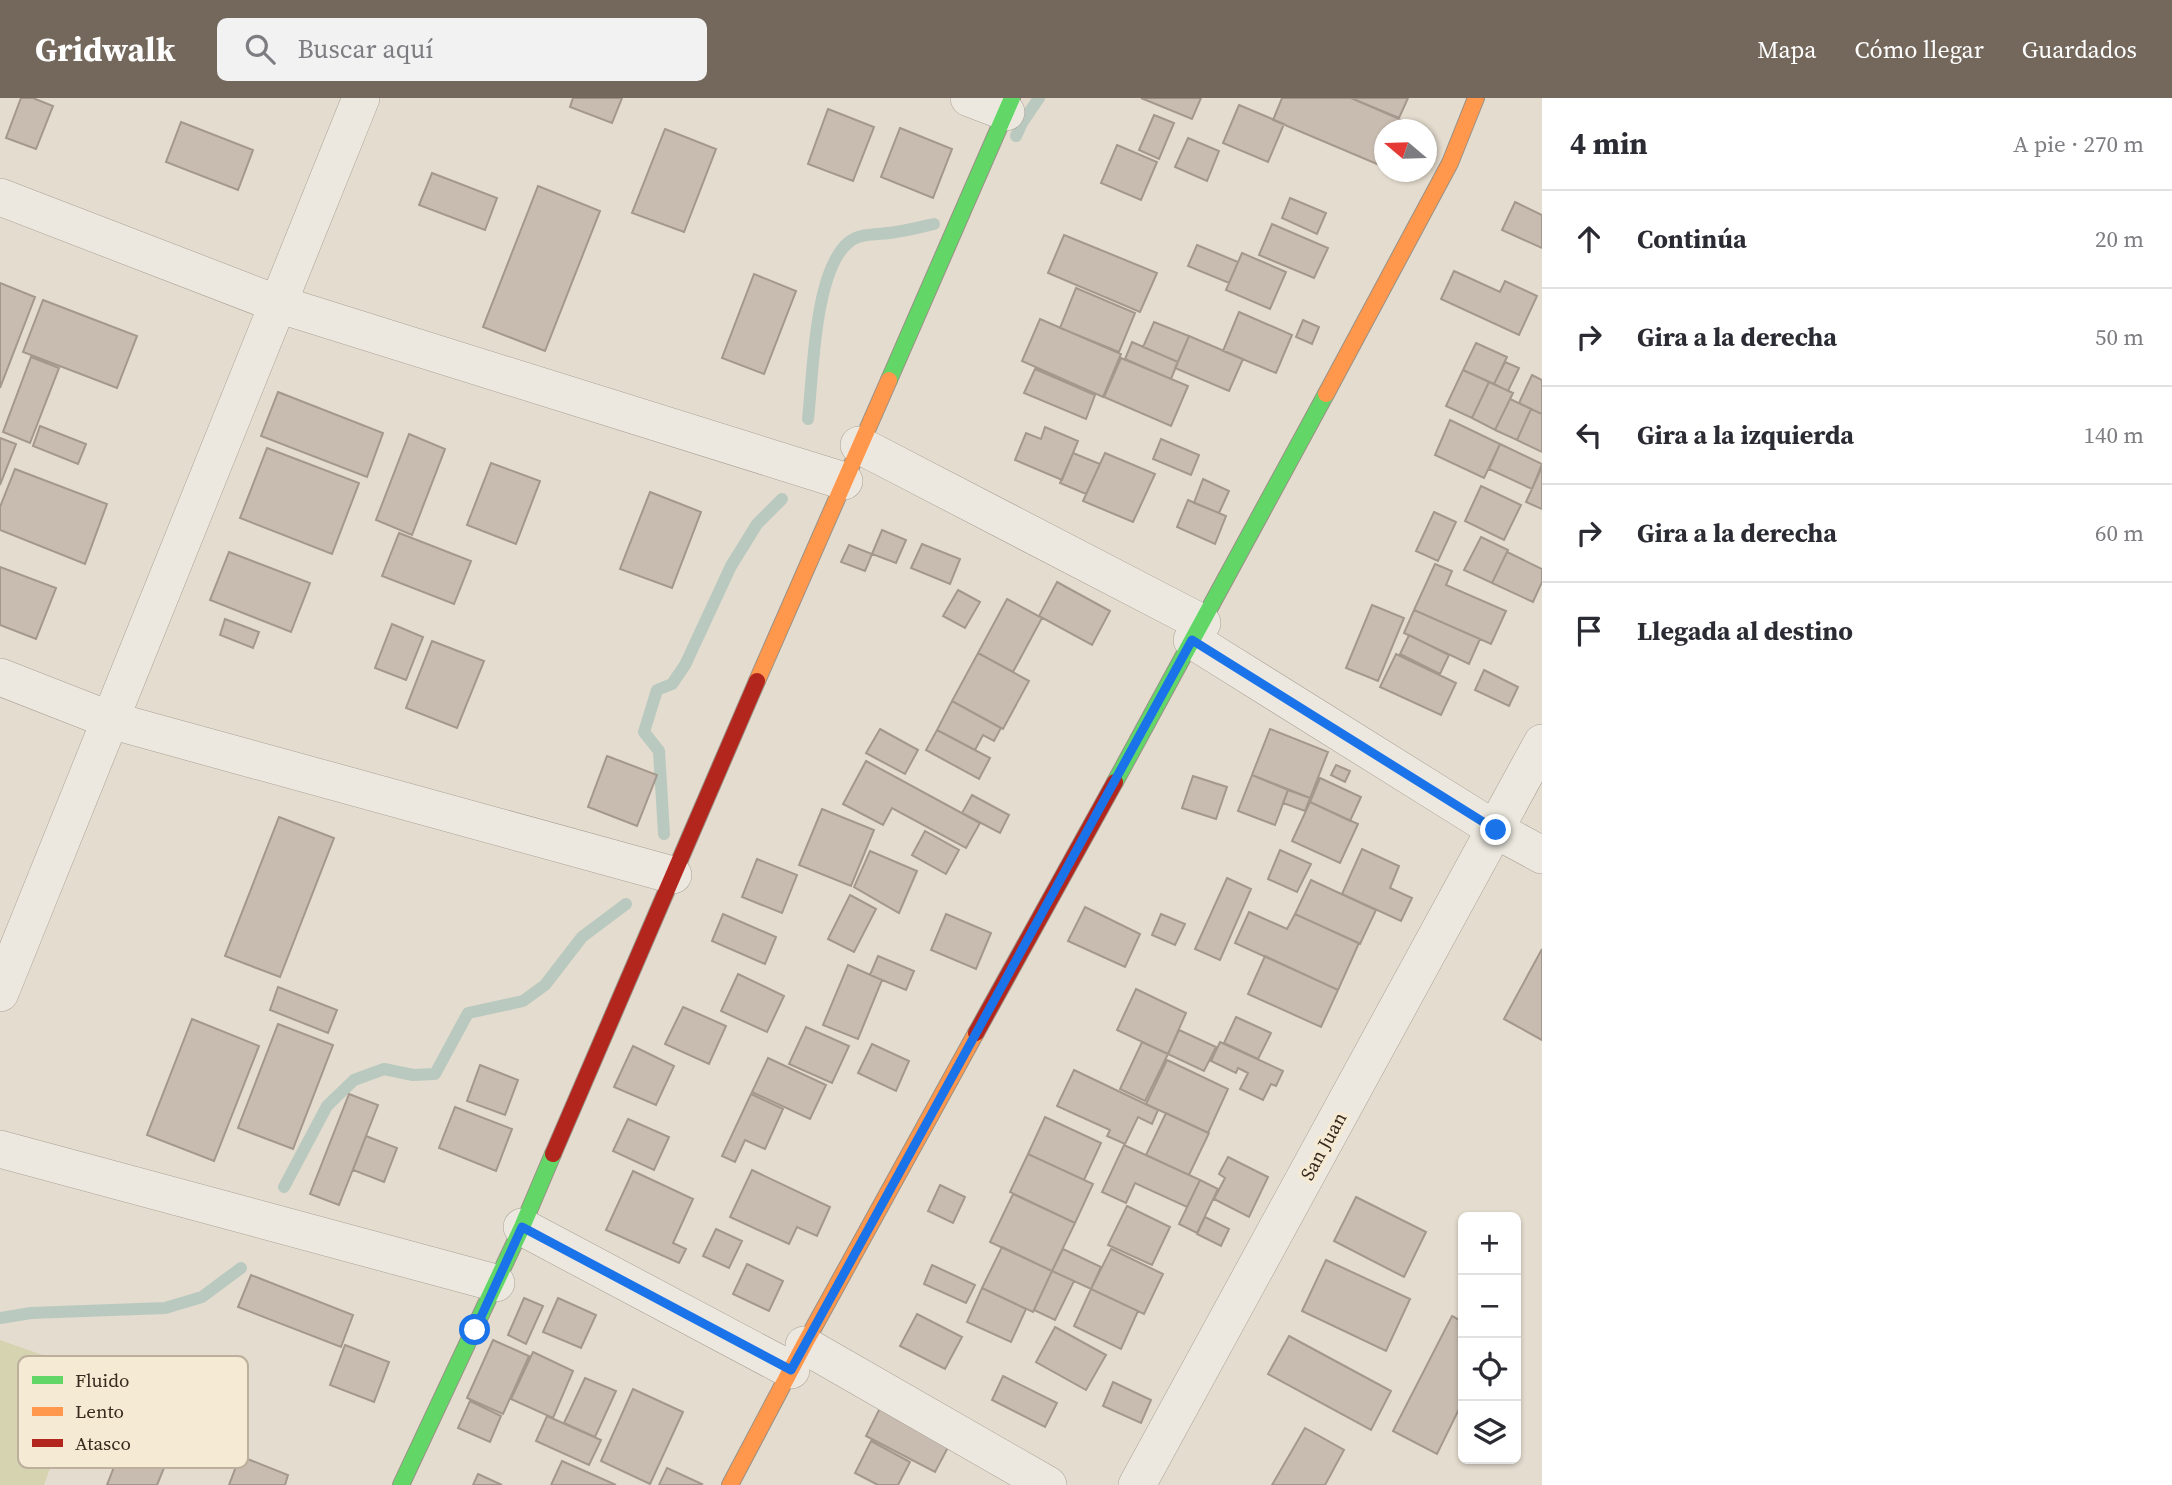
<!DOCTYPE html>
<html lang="es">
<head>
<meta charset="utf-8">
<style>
	:root { --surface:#fff; --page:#f2f2f3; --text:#2b2b33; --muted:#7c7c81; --line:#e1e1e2; --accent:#74685c }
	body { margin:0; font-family:"Source Serif 4",serif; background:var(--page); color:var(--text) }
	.controls { position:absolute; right:21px; bottom:21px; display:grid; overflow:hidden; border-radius:10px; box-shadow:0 2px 5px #0004 }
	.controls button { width:63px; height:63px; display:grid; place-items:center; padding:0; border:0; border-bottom:2px solid var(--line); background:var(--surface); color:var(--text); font:35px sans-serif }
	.compass { position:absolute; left:1374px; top:21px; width:63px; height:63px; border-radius:50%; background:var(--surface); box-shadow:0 2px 5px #0004; rotate:289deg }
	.stop { position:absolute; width:21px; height:21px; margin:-16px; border:5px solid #1a73e8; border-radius:50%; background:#fff }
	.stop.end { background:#1a73e8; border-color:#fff; box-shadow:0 2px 7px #0008 }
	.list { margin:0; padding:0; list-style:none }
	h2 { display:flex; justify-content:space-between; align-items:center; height:91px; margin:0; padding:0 28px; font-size:30px }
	h2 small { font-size:23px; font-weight:400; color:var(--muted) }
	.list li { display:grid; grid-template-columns:46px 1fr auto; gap:21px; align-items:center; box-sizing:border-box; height:98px; padding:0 28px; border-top:2px solid var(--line) }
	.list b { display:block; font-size:26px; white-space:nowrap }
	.list em { font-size:23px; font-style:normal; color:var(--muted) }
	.icon { flex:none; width:38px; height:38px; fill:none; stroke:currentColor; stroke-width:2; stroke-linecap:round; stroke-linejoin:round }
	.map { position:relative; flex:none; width:1542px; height:1387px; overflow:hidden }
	header { display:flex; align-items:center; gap:42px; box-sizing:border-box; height:98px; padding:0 35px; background:var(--accent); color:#fff }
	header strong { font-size:33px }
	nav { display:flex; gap:38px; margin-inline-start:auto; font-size:24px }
	.search { width:490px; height:63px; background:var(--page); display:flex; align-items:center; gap:18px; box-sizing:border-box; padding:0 24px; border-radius:10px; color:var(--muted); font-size:26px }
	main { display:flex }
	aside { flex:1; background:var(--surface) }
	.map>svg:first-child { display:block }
</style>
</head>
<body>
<header>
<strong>Gridwalk</strong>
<div class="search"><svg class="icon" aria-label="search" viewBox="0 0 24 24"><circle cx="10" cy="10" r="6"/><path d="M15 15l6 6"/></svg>Buscar aquí</div>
<nav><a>Mapa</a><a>Cómo llegar</a><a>Guardados</a></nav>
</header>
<main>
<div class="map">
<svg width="1542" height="1387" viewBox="0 0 1542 1387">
	<rect width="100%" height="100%" fill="#e4dcce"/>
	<!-- green -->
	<path fill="#d5d3b0" d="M 0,1242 L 85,1272 L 44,1387 L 0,1387 Z"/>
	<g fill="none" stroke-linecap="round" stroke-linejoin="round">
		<!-- stream -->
		<path stroke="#b9c9bf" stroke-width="12" d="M 1016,38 L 1022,25 L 1039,0
			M 808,321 C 813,277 814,172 849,144 C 861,134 881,137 896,134 C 909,132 921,129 934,126
			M 664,736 L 659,653 L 644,634 L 657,592 L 672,586 L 685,567 L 731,468 L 757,426 L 782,401
			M 284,1089 L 327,1008 L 354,982 L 384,971 L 413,977 L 435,976 L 468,915 L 523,903 L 545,887 L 582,839 L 626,806
			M 0,1220 L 31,1215 L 165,1210 L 202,1199 L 241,1170"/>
	</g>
	<!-- building -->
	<path fill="#c8bbaf" stroke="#a4988d" stroke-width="2" d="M 21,0 L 33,0 L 53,8 L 36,51 L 6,40 Z
		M 573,0 L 622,0 L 612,25 L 570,9 Z
		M 1141,0 L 1201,0 L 1192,21 Z
		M 1282,0 L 1351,0 L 1425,32 L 1384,32 L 1384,69 L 1273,22 Z
		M 1351,0 L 1408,0 L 1399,20 Z
		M 1239,7 L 1284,26 L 1268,64 L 1223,45 Z
		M 828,11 L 874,29 L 853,83 L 808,66 Z
		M 1154,17 L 1174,25 L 1159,61 L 1139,52 Z
		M 181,24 L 253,52 L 238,92 L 166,64 Z
		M 900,30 L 952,51 L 933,100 L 881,79 Z
		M 665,31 L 716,51 L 684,134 L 632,115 Z
		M 1188,40 L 1219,53 L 1207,83 L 1175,69 Z
		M 1117,47 L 1157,64 L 1141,102 L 1101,85 Z
		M 432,75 L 497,100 L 485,132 L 419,107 Z
		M 538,88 L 600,113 L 545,253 L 483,229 Z
		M 1290,100 L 1326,115 L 1317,136 L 1282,120 Z
		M 1515,104 L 1542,117 L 1542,150 L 1502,132 Z
		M 1272,126 L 1328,150 L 1314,180 L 1259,157 Z
		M 1064,137 L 1157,175 L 1140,214 L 1048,175 Z
		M 1197,147 L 1238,164 L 1229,185 L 1188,168 Z
		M 1242,155 L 1286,174 L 1270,211 L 1226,192 Z
		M 1454,173 L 1500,194 L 1505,183 L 1537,198 L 1519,237 L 1441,201 Z
		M 754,176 L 796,193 L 764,276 L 722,260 Z
		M 0,185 L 35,199 L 0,290 Z
		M 1076,190 L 1135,215 L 1119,254 L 1060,230 Z
		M 43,202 L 137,238 L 117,290 L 23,254 Z
		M 1239,214 L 1292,237 L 1276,275 L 1223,253 Z
		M 1040,221 L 1121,256 L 1103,299 L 1022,263 Z
		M 1303,222 L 1319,229 L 1312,246 L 1296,239 Z
		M 1154,224 L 1189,238 L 1178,264 L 1143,249 Z
		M 1189,238 L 1243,261 L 1229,293 L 1175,270 Z
		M 1132,244 L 1178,264 L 1171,281 L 1125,261 Z
		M 1476,245 L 1507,259 L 1494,286 L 1463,272 Z
		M 31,259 L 59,270 L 30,345 L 3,334 Z
		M 1121,260 L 1188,288 L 1171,328 L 1104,299 Z
		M 1505,264 L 1519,270 L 1508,293 L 1494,286 Z
		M 1035,271 L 1095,297 L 1086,321 L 1024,295 Z
		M 1463,272 L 1489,284 L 1472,320 L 1446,308 Z
		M 1532,277 L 1542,282 L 1542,316 L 1519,305 Z
		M 1489,284 L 1513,295 L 1495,332 L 1472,320 Z
		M 278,294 L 383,335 L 367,379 L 261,338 Z
		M 1510,301 L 1531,311 L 1517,342 L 1495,332 Z
		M 1531,311 L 1542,316 L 1542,354 L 1517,342 Z
		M 1450,322 L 1500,346 L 1484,380 L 1435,357 Z
		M 40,328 L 86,346 L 78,366 L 33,348 Z
		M 1045,329 L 1078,343 L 1062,382 L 1015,362 L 1026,335 L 1041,341 Z
		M 409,336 L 445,351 L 412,437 L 376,422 Z
		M 0,340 L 16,346 L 0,387 Z
		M 1161,341 L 1199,357 L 1191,377 L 1153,361 Z
		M 1500,346 L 1542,366 L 1532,391 L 1489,371 Z
		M 267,350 L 359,385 L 332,456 L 240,420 Z
		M 1073,355 L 1100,366 L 1086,396 L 1060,385 Z
		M 1105,355 L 1155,376 L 1133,424 L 1083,403 Z
		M 491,365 L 540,383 L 516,446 L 467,427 Z
		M 1542,369 L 1542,411 L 1526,404 Z
		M 15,371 L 107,406 L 85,466 L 0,432 L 0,409 Z
		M 1203,381 L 1229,393 L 1219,415 L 1194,405 Z
		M 1481,388 L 1521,407 L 1504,442 L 1465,423 Z
		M 650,394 L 701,414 L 672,490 L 620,471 Z
		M 1188,402 L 1226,418 L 1215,446 L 1177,429 Z
		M 1434,414 L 1456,424 L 1438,463 L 1416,453 Z
		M 882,432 L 906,442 L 896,465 L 872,456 Z
		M 399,435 L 471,463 L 454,506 L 382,478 Z
		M 1481,439 L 1508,452 L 1492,485 L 1464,472 Z
		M 922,446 L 960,461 L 950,486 L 911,470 Z
		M 849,447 L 872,456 L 865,473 L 841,464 Z
		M 229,454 L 310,485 L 291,534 L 210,502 Z
		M 1507,454 L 1542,471 L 1542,484 L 1533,504 L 1492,485 Z
		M 1435,466 L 1452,473 L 1446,487 L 1506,513 L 1491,546 L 1414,512 Z
		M 0,469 L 56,490 L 36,541 L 0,527 Z
		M 1057,484 L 1110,513 L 1092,547 L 1039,518 Z
		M 958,492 L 980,504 L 965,530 L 943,518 Z
		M 1007,501 L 1042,520 L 1013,574 L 978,555 Z
		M 1372,507 L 1404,520 L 1378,583 L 1346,570 Z
		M 1414,512 L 1480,541 L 1469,566 L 1404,535 Z
		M 225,521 L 259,534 L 253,550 L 220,537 Z
		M 392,526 L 423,539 L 406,582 L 375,570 Z
		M 1409,537 L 1449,557 L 1440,576 L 1400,556 Z
		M 432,543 L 484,563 L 457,630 L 406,610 Z
		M 978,555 L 1029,583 L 1003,631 L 952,603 Z
		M 1396,556 L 1456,585 L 1441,617 L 1380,589 Z
		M 1484,572 L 1518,589 L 1509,608 L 1475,592 Z
		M 952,603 L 1001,630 L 994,643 L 983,637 L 975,652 L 937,632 Z
		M 880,631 L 918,652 L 905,676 L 866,655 Z
		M 1270,631 L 1328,654 L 1310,700 L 1252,677 Z
		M 937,632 L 990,660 L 979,681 L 926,652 Z
		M 607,658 L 657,677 L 637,728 L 588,709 Z
		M 866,663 L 980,725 L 966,750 L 892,710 L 883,727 L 843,706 Z
		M 1336,667 L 1350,673 L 1345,684 L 1331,677 Z
		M 1252,677 L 1288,692 L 1275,727 L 1238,713 Z
		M 1193,678 L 1227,689 L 1216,721 L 1182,710 Z
		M 1320,680 L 1361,699 L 1350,723 L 1310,704 Z
		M 1288,692 L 1310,700 L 1305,713 L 1283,705 Z
		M 972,697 L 1009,717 L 1000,735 L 962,715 Z
		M 1310,704 L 1358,726 L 1340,765 L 1292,743 Z
		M 822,711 L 874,732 L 851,788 L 799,767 Z
		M 279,719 L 334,740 L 280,879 L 225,858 Z
		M 925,733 L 959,752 L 946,776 L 912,757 Z
		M 1362,751 L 1399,768 L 1390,790 L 1412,800 L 1401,823 L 1342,796 Z
		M 1280,752 L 1311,766 L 1297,794 L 1268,781 Z
		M 870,753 L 917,773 L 899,815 L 854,789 Z
		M 757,761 L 797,777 L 782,815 L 742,799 Z
		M 1227,780 L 1251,791 L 1220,862 L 1195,851 Z
		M 1311,782 L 1376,812 L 1360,846 L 1295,816 Z
		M 850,797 L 876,811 L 854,854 L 828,841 Z
		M 1085,809 L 1140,836 L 1125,869 L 1068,843 Z
		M 1249,814 L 1287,831 L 1295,816 L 1359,845 L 1338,892 L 1235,845 Z
		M 723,816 L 776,839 L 765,866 L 712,843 Z
		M 946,816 L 991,835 L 976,871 L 931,852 Z
		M 1161,816 L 1185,826 L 1175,847 L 1152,837 Z
		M 1542,851 L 1542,942 L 1504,921 Z
		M 878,858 L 914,873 L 906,892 L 870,877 Z
		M 1265,858 L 1338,892 L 1321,929 L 1248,896 Z
		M 848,867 L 882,882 L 858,941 L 823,927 Z
		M 738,876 L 784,898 L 767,934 L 721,913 Z
		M 278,889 L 337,912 L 328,935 L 270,912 Z
		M 1136,891 L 1186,915 L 1168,956 L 1117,932 Z
		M 683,909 L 726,928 L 709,966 L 665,946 Z
		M 1236,919 L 1271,935 L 1258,961 L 1224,945 Z
		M 192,921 L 259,948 L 214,1063 L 147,1037 Z
		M 278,926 L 333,947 L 293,1051 L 238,1030 Z
		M 806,929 L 849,948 L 832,985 L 789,966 Z
		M 1179,932 L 1216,949 L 1204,973 L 1168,956 Z
		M 1142,944 L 1168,956 L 1145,1003 L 1120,991 Z
		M 1220,944 L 1283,973 L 1276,988 L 1271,986 L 1263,1002 L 1240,991 L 1248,975 L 1238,970 L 1236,975 L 1211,963 Z
		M 872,946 L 909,963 L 896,993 L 858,975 Z
		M 633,948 L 674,968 L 656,1007 L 614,989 Z
		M 768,960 L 826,987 L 810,1021 L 752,994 Z
		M 1167,962 L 1228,991 L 1208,1035 L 1146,1006 Z
		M 480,967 L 518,982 L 505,1017 L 467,1003 Z
		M 1074,972 L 1158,1012 L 1152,1026 L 1138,1019 L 1125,1046 L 1107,1038 L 1110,1032 L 1057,1008 Z
		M 349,996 L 378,1007 L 339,1107 L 310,1096 Z
		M 751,996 L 783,1011 L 765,1051 L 745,1042 L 735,1064 L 722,1058 Z
		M 455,1009 L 512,1031 L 496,1073 L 439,1050 Z
		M 1166,1015 L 1209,1035 L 1189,1077 L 1146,1057 Z
		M 1045,1019 L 1101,1045 L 1084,1082 L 1028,1056 Z
		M 628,1021 L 669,1039 L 654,1072 L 613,1053 Z
		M 366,1038 L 397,1050 L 384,1084 L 353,1072 Z
		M 1124,1047 L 1200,1082 L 1187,1109 L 1135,1085 L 1126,1105 L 1102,1094 Z
		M 1028,1056 L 1093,1086 L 1075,1125 L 1010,1094 Z
		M 1228,1059 L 1268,1079 L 1249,1119 L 1214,1101 L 1225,1080 L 1219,1076 Z
		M 752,1072 L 830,1109 L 817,1138 L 797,1129 L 789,1146 L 730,1119 Z
		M 633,1073 L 693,1101 L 673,1145 L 686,1151 L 679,1165 L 606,1132 Z
		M 1200,1082 L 1218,1091 L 1197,1135 L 1179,1126 Z
		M 940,1087 L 965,1099 L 953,1125 L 928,1113 Z
		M 1013,1096 L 1075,1125 L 1052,1173 L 990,1144 Z
		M 1356,1099 L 1426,1134 L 1404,1179 L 1334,1143 Z
		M 1127,1108 L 1170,1129 L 1152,1167 L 1108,1147 Z
		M 1205,1119 L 1229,1131 L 1221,1148 L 1197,1136 Z
		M 716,1131 L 742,1143 L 729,1170 L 703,1158 Z
		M 1002,1149 L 1052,1173 L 1033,1214 L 982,1190 Z
		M 1063,1151 L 1101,1169 L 1091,1191 L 1052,1173 Z
		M 1111,1151 L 1163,1176 L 1144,1216 L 1091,1191 Z
		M 1326,1162 L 1410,1201 L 1386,1253 L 1302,1213 Z
		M 747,1166 L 783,1183 L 769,1213 L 733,1196 Z
		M 932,1167 L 975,1187 L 966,1205 L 924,1186 Z
		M 1052,1173 L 1074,1183 L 1055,1222 L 1034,1212 Z
		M 251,1177 L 353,1217 L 341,1249 L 238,1209 Z
		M 982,1190 L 1026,1211 L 1011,1244 L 967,1224 Z
		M 1091,1191 L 1138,1213 L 1121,1251 L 1074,1228 Z
		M 524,1200 L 543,1208 L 526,1246 L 508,1237 Z
		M 558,1200 L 596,1217 L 581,1250 L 543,1234 Z
		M 917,1216 L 962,1239 L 945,1271 L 900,1248 Z
		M 1452,1218 L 1463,1224 L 1463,1303 L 1437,1356 L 1393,1333 Z
		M 1055,1229 L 1106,1257 L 1086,1292 L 1036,1264 Z
		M 1289,1238 L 1391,1293 L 1371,1332 L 1268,1276 Z
		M 493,1242 L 529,1258 L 503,1316 L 467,1300 Z
		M 345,1247 L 389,1264 L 374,1304 L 330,1287 Z
		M 533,1254 L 573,1273 L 553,1320 L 511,1301 Z
		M 1003,1278 L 1057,1305 L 1045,1329 L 992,1302 Z
		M 585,1280 L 616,1293 L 595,1339 L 564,1325 Z
		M 1113,1284 L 1151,1302 L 1141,1325 L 1103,1308 Z
		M 633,1291 L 683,1314 L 650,1386 L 601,1363 Z
		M 884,1302 L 954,1338 L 935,1374 L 866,1338 Z
		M 470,1303 L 501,1318 L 490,1344 L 458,1330 Z
		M 547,1318 L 601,1342 L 589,1367 L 536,1343 Z
		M 1305,1330 L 1344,1352 L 1325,1387 L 1272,1387 Z
		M 871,1343 L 910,1364 L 898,1387 L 878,1387 L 855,1375 Z
		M 122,1348 L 166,1365 L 157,1387 L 107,1387 Z
		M 240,1358 L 288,1377 L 285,1387 L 229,1387 Z
		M 562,1363 L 616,1387 L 551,1387 Z
		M 667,1370 L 702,1386 L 701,1387 L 659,1387 Z
		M 478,1376 L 502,1387 L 473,1387 Z"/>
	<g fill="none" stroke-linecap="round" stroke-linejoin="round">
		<defs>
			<path id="street" d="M 969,0 L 1006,14
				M 0,99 L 278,206 L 844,383
				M 859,347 L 1202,525
				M 1192,542 L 1496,732 L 1542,757
				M 0,579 L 110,622 L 673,777
				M 0,895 L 361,0
				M 0,1051 L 496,1185
				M 522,1129 L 791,1272
				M 804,1247 L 1048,1387
				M 1137,1387 L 1542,645"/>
			<path id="fast" d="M 889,282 L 1012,0
				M 1115,684 L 1326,296
				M 401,1387 L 522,1129 L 553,1056"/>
			<path id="slow" d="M 1326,296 L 1450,65 L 1476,0
				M 757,583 L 889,282
				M 730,1387 L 804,1247 L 976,935"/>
			<path id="jam" d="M 976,935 L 1115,684
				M 553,1056 L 757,583"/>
		</defs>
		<!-- street casing -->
		<use href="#street" stroke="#a9a196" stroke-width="38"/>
		<!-- fast casing -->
		<use href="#fast" stroke="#999186" stroke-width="18"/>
		<!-- slow casing -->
		<use href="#slow" stroke="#999186" stroke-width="18"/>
		<!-- jam casing -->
		<use href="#jam" stroke="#999186" stroke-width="18"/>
		<!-- street -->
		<use href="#street" stroke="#ece8df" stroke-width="37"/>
		<!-- fast -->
		<use href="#fast" stroke="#63d668" stroke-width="16"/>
		<!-- slow -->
		<use href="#slow" stroke="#ff974d" stroke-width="16"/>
		<!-- jam -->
		<use href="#jam" stroke="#b3261e" stroke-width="16"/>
	</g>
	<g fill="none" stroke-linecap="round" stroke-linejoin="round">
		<!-- route -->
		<path stroke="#1a73e8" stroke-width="9" d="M 475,1232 L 522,1129 L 791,1272 L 1192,542 L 1496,732"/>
	</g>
	<g text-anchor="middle" stroke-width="7" stroke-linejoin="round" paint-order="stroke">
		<!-- street labels -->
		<g font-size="19" fill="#382a1e" stroke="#f5ead3">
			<text transform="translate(1323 1048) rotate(-61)" y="7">San Juan</text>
		</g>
	</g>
	<!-- legend -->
	<rect x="18" y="1258" width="230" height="112" rx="10" fill="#f5ead3" stroke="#bcb09d" stroke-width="2"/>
	<rect x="32" y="1278" width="31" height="8" fill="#63d668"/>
	<rect x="32" y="1309" width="31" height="9" fill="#ff974d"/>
	<rect x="32" y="1341" width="31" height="8" fill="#b3261e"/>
	<g font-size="19" fill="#382a1e">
		<text x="75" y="1289">Fluido</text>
		<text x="75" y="1320">Lento</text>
		<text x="75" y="1352">Atasco</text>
	</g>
</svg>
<div class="controls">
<button>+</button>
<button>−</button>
<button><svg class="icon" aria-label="locate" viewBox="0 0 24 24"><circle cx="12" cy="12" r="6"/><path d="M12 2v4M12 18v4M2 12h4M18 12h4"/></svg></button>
<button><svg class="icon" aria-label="layers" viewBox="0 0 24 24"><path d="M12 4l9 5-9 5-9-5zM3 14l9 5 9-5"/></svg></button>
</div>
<svg class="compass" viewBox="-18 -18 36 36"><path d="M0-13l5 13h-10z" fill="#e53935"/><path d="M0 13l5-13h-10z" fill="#7c7c81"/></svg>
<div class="stop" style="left:475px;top:1232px"></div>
<div class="stop end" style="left:1496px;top:732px"></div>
</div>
<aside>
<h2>4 min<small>A pie · 270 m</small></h2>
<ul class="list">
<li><svg class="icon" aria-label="ahead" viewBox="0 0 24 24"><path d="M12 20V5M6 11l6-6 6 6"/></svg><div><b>Continúa</b></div><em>20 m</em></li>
<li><svg class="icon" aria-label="right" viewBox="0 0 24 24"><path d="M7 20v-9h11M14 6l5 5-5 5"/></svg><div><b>Gira a la derecha</b></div><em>50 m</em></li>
<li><svg class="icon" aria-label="left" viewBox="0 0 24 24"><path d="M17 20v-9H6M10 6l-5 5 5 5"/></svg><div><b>Gira a la izquierda</b></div><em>140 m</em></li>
<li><svg class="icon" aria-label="right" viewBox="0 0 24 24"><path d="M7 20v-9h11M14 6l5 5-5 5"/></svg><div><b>Gira a la derecha</b></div><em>60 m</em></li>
<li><svg class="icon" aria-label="arrive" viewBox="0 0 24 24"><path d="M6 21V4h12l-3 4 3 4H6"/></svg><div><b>Llegada al destino</b></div></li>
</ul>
</aside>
</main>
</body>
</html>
